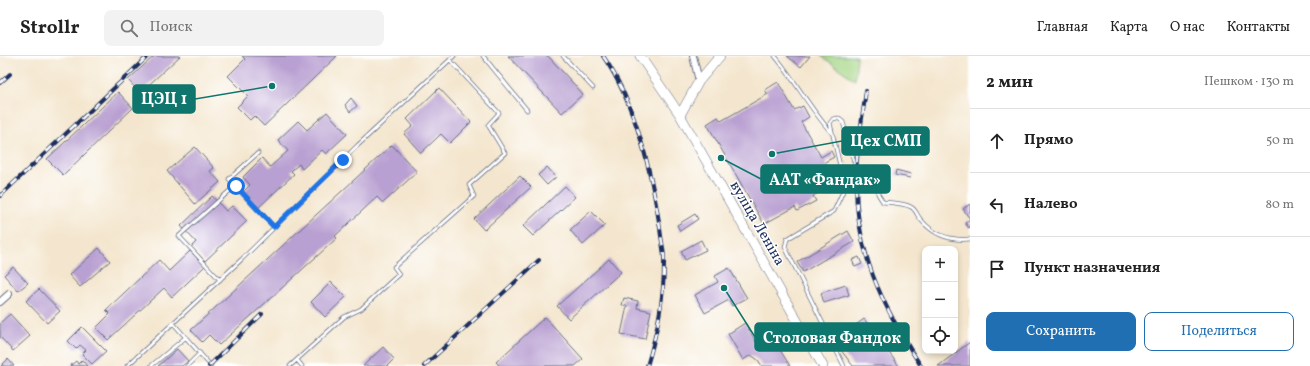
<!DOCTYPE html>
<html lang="ru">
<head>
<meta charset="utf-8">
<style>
	:root { --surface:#fff; --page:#f2f2f2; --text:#222; --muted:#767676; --line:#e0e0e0; --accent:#1f6fb2 }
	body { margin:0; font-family:Vollkorn,serif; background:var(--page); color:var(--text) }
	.controls { position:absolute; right:12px; bottom:12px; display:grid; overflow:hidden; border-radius:8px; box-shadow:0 2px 6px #0003 }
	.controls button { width:36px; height:36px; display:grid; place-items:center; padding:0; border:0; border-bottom:1px solid var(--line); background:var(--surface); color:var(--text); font:20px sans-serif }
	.stop { position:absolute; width:12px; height:12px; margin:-9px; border:3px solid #1a73e8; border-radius:50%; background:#fff }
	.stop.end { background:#1a73e8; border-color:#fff; box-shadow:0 1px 4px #0008 }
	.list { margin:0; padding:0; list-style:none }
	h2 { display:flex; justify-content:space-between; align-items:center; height:52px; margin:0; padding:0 16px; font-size:17px }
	h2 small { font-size:13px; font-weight:400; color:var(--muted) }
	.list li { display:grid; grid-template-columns:26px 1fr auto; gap:12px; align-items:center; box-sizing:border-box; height:64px; padding:0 16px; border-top:1px solid var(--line) }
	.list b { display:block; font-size:15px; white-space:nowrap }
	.list em { font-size:13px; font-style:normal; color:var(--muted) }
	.actions { display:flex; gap:8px; padding:12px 16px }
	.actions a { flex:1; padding:9px 0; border:1px solid var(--accent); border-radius:8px; text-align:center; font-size:14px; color:var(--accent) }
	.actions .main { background:var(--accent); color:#fff }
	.icon { flex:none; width:22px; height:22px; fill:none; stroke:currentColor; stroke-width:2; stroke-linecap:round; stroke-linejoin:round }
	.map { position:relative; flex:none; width:970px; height:310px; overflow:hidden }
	header { display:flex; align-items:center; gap:24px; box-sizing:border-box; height:56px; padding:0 20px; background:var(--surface); border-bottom:1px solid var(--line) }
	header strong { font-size:19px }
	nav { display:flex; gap:22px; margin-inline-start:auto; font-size:14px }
	.search { width:280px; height:36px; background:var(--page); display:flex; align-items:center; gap:10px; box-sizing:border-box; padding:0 14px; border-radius:8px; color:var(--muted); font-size:15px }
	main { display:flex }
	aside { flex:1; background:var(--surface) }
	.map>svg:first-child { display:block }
</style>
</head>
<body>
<header>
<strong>Strollr</strong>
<div class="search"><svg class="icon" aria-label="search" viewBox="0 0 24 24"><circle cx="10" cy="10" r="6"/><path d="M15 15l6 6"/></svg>Поиск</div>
<nav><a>Главная</a><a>Карта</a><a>О нас</a><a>Контакты</a></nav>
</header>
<main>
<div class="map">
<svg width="970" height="310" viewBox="0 0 970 310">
	<rect width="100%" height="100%" fill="#fff"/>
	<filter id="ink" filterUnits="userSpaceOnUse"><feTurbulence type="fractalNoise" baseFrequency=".025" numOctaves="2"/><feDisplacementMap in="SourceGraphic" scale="8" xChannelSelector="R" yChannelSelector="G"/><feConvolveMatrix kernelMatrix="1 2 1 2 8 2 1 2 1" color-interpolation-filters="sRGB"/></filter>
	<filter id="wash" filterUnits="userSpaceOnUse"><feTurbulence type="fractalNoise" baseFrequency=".012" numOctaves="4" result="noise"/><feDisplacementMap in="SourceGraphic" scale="16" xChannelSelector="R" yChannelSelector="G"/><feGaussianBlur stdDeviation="0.9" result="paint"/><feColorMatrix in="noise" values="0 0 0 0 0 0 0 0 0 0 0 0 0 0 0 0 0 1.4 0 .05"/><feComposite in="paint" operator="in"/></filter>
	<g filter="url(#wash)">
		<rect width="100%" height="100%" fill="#f4e6ce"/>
		<!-- green -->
		<path fill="#a4d584" stroke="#608271" d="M 821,0 L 857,0 L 855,24 Z"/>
		<g id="blocks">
			<!-- building -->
			<path fill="#b9a0d2" d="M 154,0 L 180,0 L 140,37 L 128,24 Z
				M 242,0 L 337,0 L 264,70 L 254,60 L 250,64 L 237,51 L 248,40 L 228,20 L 245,3 Z
				M 508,0 L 548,0 L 583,38 L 562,57 Z
				M 787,0 L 810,0 L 801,11 Z
				M 778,26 L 794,54 L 803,50 L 809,61 L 801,66 L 821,101 L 831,95 L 834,101 L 825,106 L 836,127 L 813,140 L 816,145 L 797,155 L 795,151 L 764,168 L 707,68 L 718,61 L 721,65 L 768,38 L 765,34 Z
				M 439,32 L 471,66 L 450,87 L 441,78 L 421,97 L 404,78 L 413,70 L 407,63 Z
				M 118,36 L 133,52 L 63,119 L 47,103 Z
				M 351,42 L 357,50 L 350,56 L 345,49 Z
				M 327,56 L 347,78 L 326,98 L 322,94 L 302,113 L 299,108 L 291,115 L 294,118 L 258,152 L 243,136 L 250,129 L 243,121 L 262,102 L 270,111 L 288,95 L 278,84 L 298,65 L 307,74 Z
				M 392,89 L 417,116 L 383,147 L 377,141 L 335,180 L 337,182 L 219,289 L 209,279 L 202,286 L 191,274 Z
				M 195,91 L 214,112 L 210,115 L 220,126 L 195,148 L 167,115 Z
				M 547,111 L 556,121 L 547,129 L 538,119 Z
				M 896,114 L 911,118 L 910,122 L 895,119 Z
				M 520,120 L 531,131 L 484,174 L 474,163 Z
				M 565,130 L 575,141 L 533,180 L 523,170 Z
				M 212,140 L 226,155 L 232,150 L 247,165 L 205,205 L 191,191 L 196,186 L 181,170 Z
				M 970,148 L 970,171 L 969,172 L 965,167 L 970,163 L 963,153 Z
				M 591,155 L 605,169 L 583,189 L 570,174 Z
				M 695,158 L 698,163 L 680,175 L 677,169 Z
				M 848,175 L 854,186 L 803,216 L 797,206 Z
				M 701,184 L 706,194 L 685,204 L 681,195 Z
				M 99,192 L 110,205 L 80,231 L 69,219 Z
				M 190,195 L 205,210 L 172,241 L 164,232 L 108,284 L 96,272 L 110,258 L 106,254 L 159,204 L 169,215 Z
				M 859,201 L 862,208 L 855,211 L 852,204 Z
				M 609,203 L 621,216 L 569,263 L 557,250 Z
				M 13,211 L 28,227 L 18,235 L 4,219 Z
				M 729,212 L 747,242 L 732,250 L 729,244 L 705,257 L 695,239 L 718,226 L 715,220 Z
				M 331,226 L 346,241 L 325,261 L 311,246 Z
				M 846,229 L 849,239 L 824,247 L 821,237 Z
				M 39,233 L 60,255 L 47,267 L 26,245 Z
				M 624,242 L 638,245 L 637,252 L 651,255 L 645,283 L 621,278 L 627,250 L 622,249 Z
				M 10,258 L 30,280 L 13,295 L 0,281 L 0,267 Z
				M 545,261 L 583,303 L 575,310 L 500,310 L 496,306 Z
				M 864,263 L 899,310 L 853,310 L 834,285 Z
				M 745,267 L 756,286 L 770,278 L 775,287 L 782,283 L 786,290 L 780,294 L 790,310 L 762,310 L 758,304 L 751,299 L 743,304 L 728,278 Z
				M 82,271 L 106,295 L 92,308 L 82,298 L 86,294 L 80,289 L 76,293 L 68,285 Z
				M 970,286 L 970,310 L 938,310 Z
				M 383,291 L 394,303 L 387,310 L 363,310 Z
				M 177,293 L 188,305 L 182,310 L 158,310 Z
				M 8,303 L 14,310 L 1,310 Z
				M 82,304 L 87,310 L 70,310 L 76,305 L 78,308 Z"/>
		</g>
	</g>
	<g filter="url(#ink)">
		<use href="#blocks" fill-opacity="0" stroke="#676f85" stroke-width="1"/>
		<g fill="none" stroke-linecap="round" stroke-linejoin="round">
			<defs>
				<path id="lane" d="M 483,0 L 527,54
					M 563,0 L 593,32
					M 775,0 C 795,24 810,53 831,76
					M 258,97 L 229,123 L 274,171
					M 220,224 L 179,180 L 235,130
					M 173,267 L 211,310
					M 297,304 L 302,310
					M 127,310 L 242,203 L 357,90 L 454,0
					M 151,310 L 186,281
					M 187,310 L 200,297
					M 290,310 L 344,261 L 361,253 L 399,218 L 394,211 L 474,140 L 469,129 L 505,97 L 488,69 L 499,57 L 450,4
					M 844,310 L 785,191 L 787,183 L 834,155 L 845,131 L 830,67 L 833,63 L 838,62 L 843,66 L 856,113 L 878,125 L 878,138 L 883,146 C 891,147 903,147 911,151 C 917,154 917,161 922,165 C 935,180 951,185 970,183"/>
				<path id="street" d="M 693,0 L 699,25
					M 0,246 L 9,238"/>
				<path id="secondary" d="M 640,0 L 680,59 L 823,310
					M 680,59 L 699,25 L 720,0"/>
			</defs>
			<!-- lane casing -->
			<use href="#lane" stroke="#676f85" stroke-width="4.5"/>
			<!-- street casing -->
			<use href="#street" stroke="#676f85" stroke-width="8"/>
			<!-- secondary casing -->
			<use href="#secondary" stroke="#676f85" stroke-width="10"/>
			<!-- lane -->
			<use href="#lane" stroke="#fff" stroke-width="3"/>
			<!-- street -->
			<use href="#street" stroke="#fff" stroke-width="6"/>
			<!-- secondary -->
			<use href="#secondary" stroke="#fff" stroke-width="9"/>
			<defs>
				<path id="rail" d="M 603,0 C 636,48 651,115 660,172 C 661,184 665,197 664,208 C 664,243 657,277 647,310
					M 0,27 L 10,18
					M 866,35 C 862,63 857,91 856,120 C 854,193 882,250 921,310
					M 0,140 L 148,0
					M 209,310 L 262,258
					M 424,310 L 539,204"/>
			</defs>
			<!-- rail casing -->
			<use href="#rail" stroke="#1b2f5e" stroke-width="4"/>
			<!-- rail -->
			<use href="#rail" stroke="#fff" stroke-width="2.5" stroke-dasharray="8" stroke-linecap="butt"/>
		</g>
	</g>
	<g fill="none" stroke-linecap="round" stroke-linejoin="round" filter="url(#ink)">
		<!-- route -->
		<path stroke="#1a73e8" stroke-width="5" d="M 236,130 L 274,171 L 343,104"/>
	</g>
	<g text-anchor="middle" stroke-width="3" stroke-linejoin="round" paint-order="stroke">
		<!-- street labels -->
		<g font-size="15" fill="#1b2f5e" stroke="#fff">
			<text transform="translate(758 167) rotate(60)" y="5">вуліца Леніна</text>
		</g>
	</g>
	<!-- callouts -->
	<path fill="none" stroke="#0f766e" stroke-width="1.5" d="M272 30L195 43M772 98L842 85M721 102L761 123M724 232L755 281"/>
	<g fill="#0f766e" stroke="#fff" stroke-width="1.5">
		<circle cx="272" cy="30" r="4"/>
		<circle cx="772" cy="98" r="4"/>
		<circle cx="721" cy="102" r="4"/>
		<circle cx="724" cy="232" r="4"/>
	</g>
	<g fill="#0f766e" stroke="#0f766e" stroke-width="1.5">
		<rect x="133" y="29" width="62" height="28" rx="4"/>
		<rect x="842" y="71" width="87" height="28" rx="4"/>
		<rect x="761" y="109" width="129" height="28" rx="4"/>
		<rect x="755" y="267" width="154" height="28" rx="4"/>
	</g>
	<g font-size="16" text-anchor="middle" font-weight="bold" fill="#fff">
		<text x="164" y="48">ЦЭЦ 1</text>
		<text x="886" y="90">Цех СМП</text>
		<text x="825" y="129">ААТ «Фандак»</text>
		<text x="832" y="287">Столовая Фандок</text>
	</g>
</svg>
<div class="controls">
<button>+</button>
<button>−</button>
<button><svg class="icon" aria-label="locate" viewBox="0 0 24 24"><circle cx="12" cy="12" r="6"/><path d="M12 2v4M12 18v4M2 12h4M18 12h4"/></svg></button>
</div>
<div class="stop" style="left:236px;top:130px"></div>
<div class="stop end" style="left:343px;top:104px"></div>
</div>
<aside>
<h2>2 мин<small>Пешком · 130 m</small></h2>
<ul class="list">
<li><svg class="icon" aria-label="ahead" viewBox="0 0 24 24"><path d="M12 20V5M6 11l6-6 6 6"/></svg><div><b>Прямо</b></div><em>50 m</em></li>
<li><svg class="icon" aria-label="left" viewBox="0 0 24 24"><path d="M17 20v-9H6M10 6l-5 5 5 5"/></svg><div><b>Налево</b></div><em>80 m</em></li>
<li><svg class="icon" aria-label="arrive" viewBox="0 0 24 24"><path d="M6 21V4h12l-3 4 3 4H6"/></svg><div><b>Пункт назначения</b></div></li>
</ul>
<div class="actions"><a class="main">Сохранить</a><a>Поделиться</a></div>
</aside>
</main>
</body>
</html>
